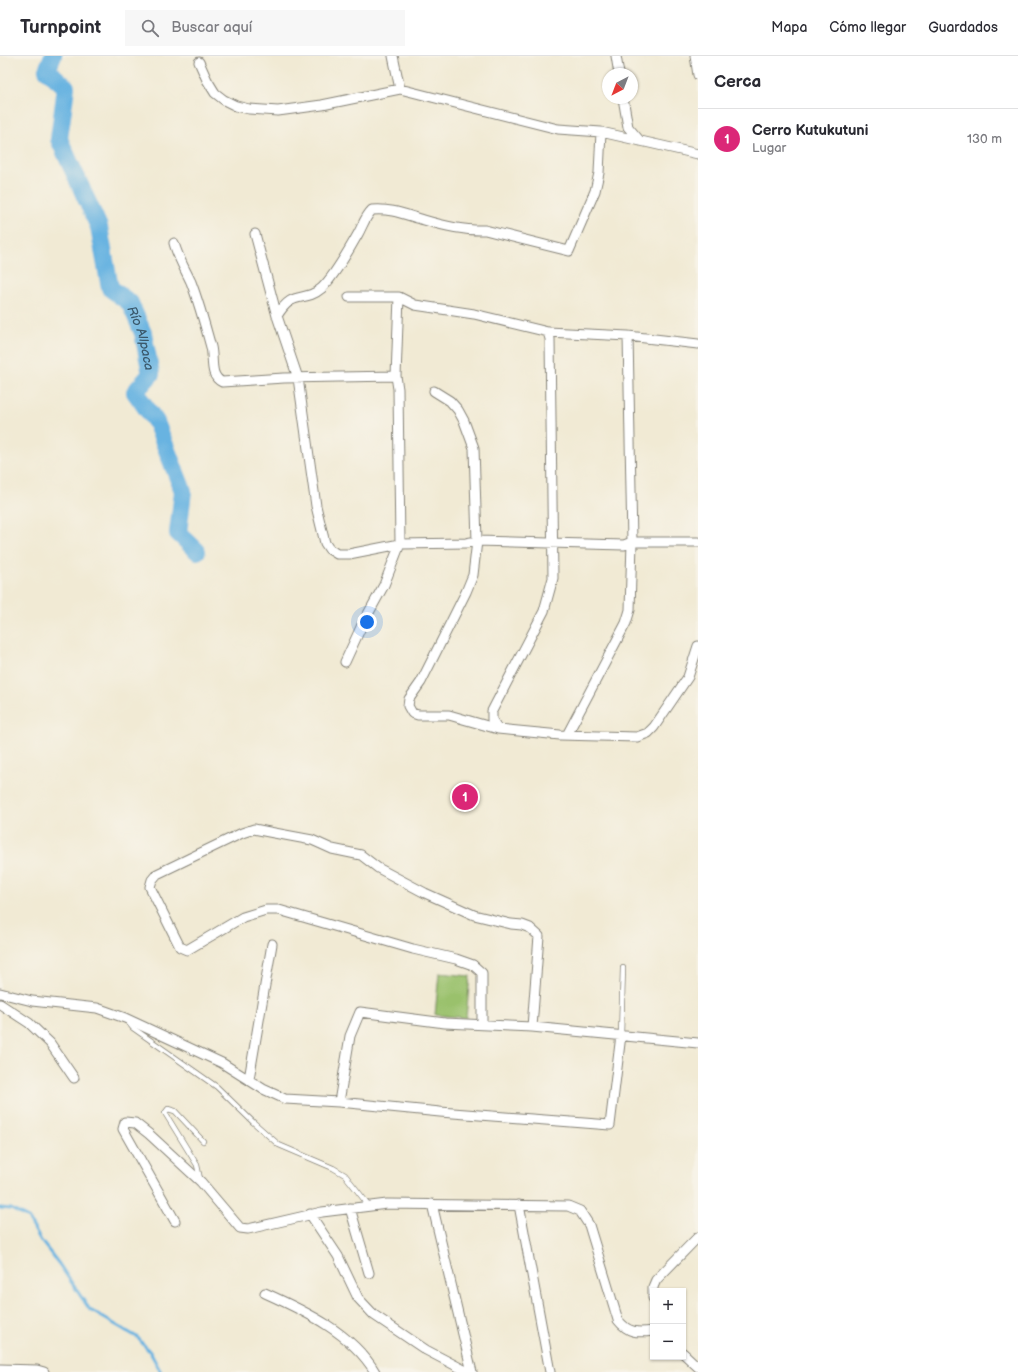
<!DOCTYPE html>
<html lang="es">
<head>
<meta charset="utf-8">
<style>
	:root { --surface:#fff; --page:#f7f7f7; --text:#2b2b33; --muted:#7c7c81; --line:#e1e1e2; --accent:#db2777 }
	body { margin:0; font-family:"Balsamiq Sans",sans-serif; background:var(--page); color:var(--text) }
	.controls { position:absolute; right:12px; bottom:12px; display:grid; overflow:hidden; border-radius:0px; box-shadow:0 1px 3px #0004 }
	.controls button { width:36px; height:36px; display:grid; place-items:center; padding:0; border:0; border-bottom:1px solid var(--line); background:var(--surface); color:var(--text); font:20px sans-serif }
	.compass { position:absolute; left:602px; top:12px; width:36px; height:36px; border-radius:50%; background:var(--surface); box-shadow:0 1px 3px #0004; rotate:222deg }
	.you { position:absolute; left:367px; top:566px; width:14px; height:14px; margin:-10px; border:3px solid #fff; border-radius:50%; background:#1a73e8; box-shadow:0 0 0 6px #1a73e833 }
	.badge { display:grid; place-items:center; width:26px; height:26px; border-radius:50%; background:var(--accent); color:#fff; font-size:13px; font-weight:700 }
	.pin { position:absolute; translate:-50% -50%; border:2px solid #fff; box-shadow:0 1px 4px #0006 }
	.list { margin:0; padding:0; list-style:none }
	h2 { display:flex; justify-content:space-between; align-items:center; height:52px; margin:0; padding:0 16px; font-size:17px }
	h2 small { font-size:13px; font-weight:400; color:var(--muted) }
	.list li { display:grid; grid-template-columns:26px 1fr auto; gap:12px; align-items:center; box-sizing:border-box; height:60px; padding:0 16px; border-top:1px solid var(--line) }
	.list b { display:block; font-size:15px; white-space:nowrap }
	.list p { margin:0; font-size:13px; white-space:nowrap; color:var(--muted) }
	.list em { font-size:13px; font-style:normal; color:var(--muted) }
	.icon { flex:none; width:22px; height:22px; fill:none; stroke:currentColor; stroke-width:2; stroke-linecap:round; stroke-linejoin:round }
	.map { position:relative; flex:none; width:698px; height:1316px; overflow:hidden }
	header { display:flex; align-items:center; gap:24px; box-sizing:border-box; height:56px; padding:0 20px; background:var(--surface); border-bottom:1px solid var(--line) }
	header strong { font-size:19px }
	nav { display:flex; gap:22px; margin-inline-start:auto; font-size:14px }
	.search { width:280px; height:36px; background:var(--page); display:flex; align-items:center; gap:10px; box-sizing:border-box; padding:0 14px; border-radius:0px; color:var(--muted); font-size:15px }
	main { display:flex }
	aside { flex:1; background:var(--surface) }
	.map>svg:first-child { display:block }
</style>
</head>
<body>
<header>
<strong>Turnpoint</strong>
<div class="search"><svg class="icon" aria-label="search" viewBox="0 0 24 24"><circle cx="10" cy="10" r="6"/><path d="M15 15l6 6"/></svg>Buscar aquí</div>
<nav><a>Mapa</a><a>Cómo llegar</a><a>Guardados</a></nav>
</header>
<main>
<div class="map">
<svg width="698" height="1316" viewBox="0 0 698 1316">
	<rect width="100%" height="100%" fill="#f7f3e8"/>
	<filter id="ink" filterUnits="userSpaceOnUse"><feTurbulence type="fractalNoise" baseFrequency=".025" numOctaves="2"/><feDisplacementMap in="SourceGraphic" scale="8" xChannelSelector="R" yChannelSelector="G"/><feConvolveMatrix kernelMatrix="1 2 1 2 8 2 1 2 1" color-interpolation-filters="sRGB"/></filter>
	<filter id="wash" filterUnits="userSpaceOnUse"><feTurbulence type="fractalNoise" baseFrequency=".012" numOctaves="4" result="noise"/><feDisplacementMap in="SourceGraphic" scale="16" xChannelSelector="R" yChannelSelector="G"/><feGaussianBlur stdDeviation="0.9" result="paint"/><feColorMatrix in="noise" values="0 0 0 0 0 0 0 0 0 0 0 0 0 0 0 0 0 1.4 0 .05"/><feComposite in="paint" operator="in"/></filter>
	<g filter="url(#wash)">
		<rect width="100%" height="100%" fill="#f1ead4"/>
		<!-- green -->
		<path fill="#9ac16c" stroke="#5b6e44" d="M 439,917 L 470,920 L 466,962 L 435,959 Z"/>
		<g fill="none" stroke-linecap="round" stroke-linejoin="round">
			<!-- stream -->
			<path stroke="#68b3e1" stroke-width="3" d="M 0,1152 L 11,1153 L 28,1162 L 41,1185 L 59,1208 L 90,1254 L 137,1281 L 150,1296 L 161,1316"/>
			<!-- river -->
			<path stroke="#68b3e1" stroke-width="18" id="s1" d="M 53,0 L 47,14 L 66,31 L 59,83 L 99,171 L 110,232 L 130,247 L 143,277 L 151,318 L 135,336 L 156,366 L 183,435 L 178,477 L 197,495"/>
		</g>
	</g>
	<g filter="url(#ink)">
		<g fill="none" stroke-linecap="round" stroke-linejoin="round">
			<defs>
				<path id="service" d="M 128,966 L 133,972 L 217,1031 L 253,1066 L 279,1089 L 333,1112 L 345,1119 L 370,1151
					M 621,979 L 623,912
					M 200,1123 L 197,1109 L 165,1057 L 168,1053 L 175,1055 L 203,1085"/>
				<path id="minor" d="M 393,0 L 400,33
					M 616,0 L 619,18
					M 695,0 L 698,19
					M 199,6 L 207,24 L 215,37 L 224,44 L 236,50 L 249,53 L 278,55 L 322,49 L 400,33 L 558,73 L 601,76 L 698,98
					M 623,42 L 628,71 L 640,85
					M 255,178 L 277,260 L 298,322 L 316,450 L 325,487 L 329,493 L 337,498 L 349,498 L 400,488 L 466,487 L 477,485 L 624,489 L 632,486 L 698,486
					M 174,187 C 178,202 185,213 191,226 C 199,247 205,269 211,291 C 214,303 209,320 222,326 L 284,322 L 396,320
					M 349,241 L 399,241 L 415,249 L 474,258 L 548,276 L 628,280 L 698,288
					M 277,260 C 294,232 303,248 322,232 C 335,219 349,194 358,178 C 363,169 365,161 372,154 C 391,152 406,159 424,164 C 444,170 464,175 485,174 L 569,195 L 595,135 L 599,117 L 601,76
					M 434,335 L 450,345 L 458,354 L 464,365 L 474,392 L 477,485 L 473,519 L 466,536 L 421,626 L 409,643 L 408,650 L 412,657 L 418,659 L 449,659 L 498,673 L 560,679 L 637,681 L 648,677 L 654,671 L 688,621 L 698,590
					M 345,606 L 362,569 L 384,529 L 400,488 L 398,333 L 396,320 L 399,241
					M 498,673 L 492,664 L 492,655 L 544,555 L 553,522 L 550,283 L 548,276
					M 567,679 L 626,567 L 630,554 L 632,486 L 628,280
					M 0,937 L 32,945 L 97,952 L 125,962 L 222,1007 L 263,1033 L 285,1043 L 339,1046 L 440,1056 L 610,1069 L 621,979
					M 0,948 L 29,967 L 50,987 L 74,1022
					M 482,968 L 482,917 L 473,909 L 456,903 L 413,893 L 279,854 L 266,854 L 243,861 L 187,894 L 180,891 L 150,831 L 152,824 L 157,818 L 242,777 L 254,773 L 269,776 L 312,784 L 332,793 L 361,799 L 378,812 L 425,837 L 474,859 L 511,868 L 522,869 L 530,872 L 539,880 L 532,971
					M 249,1023 L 272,888
					M 339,1046 L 350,980 L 360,956 L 445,967 L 532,971 L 698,987
					M 432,1148 L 472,1316
					M 519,1149 L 550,1316
					M 350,1152 L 369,1217
					M 310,1158 L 338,1200 L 358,1242 L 374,1259 L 426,1294 L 468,1316
					M 175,1165 L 123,1073 L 125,1066 L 135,1067 L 149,1078 L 201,1126 L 240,1172 L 248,1173 L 322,1156 L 387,1148 L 568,1150 L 580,1155 L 589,1169 L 618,1264 C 628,1277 637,1277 653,1275
					M 265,1237 C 305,1255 352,1277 375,1316
					M 653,1242 L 653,1231 L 656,1224 L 698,1181
					M 683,1297 L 698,1311
					M 0,1313 L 37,1314 L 44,1316"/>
			</defs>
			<!-- service casing -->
			<use href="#service" stroke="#868378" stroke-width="6"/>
			<!-- minor casing -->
			<use href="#minor" stroke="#868378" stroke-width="11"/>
			<!-- service -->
			<use href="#service" stroke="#fff" stroke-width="4.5"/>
			<!-- minor -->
			<use href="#minor" stroke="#fff" stroke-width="9"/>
		</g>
	</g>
	<g text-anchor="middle" stroke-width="3.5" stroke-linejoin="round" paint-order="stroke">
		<!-- water labels -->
		<g font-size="13" font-style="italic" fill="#3a586b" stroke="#f7f3e8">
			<text dy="5" stroke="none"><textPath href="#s1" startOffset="314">Río Allpaca</textPath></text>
		</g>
	</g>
</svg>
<div class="controls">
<button>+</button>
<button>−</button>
</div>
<svg class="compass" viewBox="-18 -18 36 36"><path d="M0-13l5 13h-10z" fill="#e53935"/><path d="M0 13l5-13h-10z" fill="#7c7c81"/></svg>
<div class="you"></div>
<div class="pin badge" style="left:465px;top:741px">1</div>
</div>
<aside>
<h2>Cerca<small></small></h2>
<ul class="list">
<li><span class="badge">1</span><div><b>Cerro Kutukutuni</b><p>Lugar</p></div><em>130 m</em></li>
</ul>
</aside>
</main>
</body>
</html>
